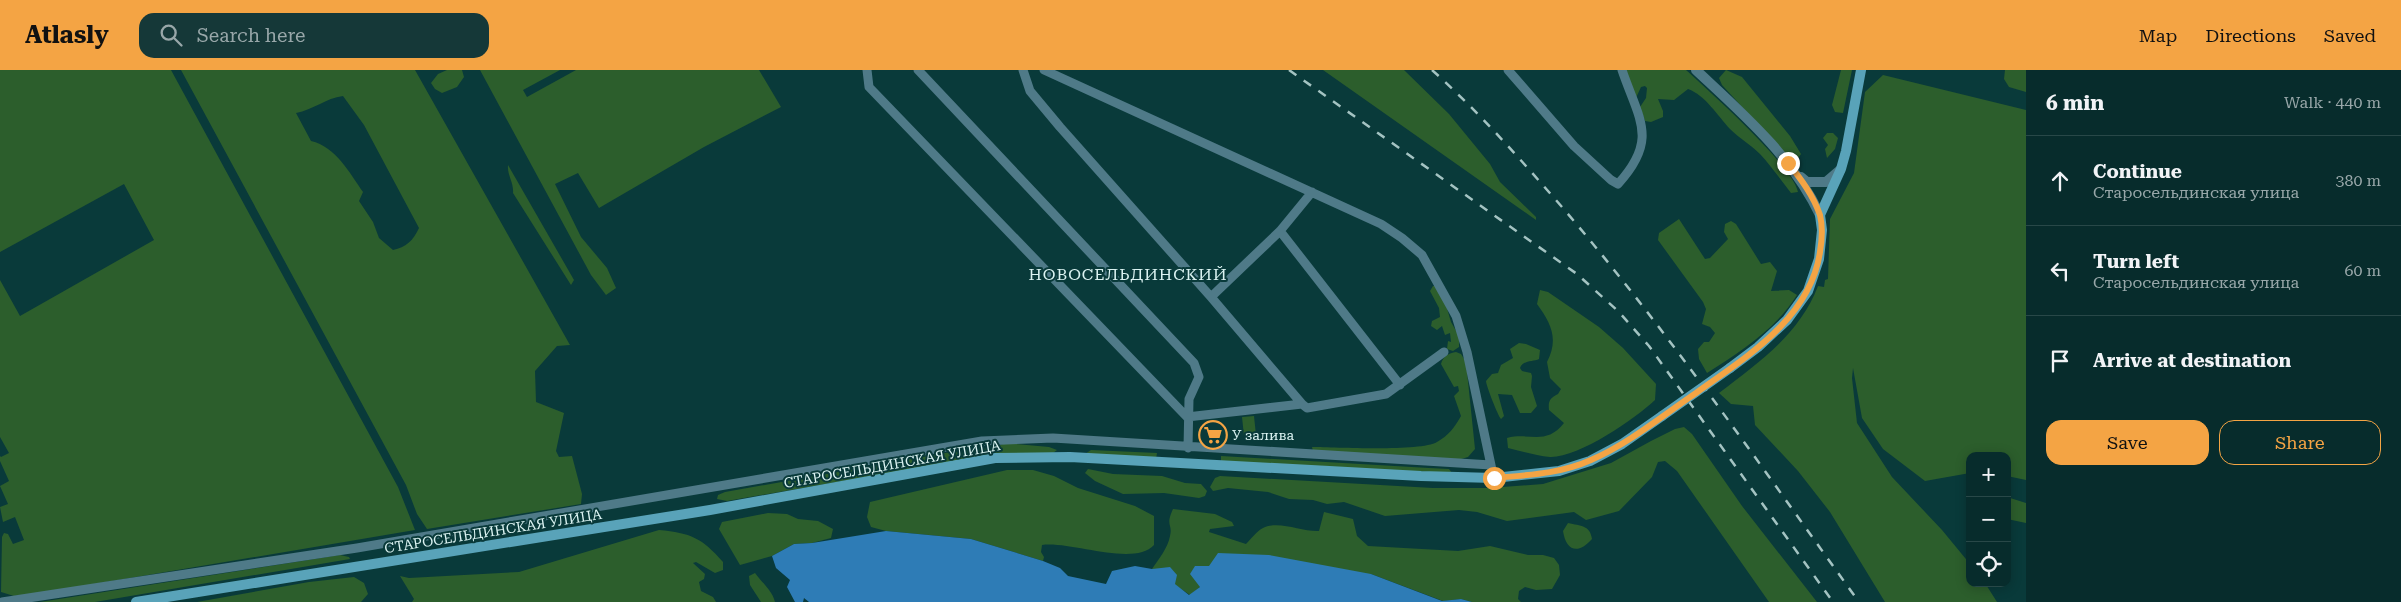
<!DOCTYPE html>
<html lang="en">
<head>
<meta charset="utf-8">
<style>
	:root { --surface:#072c2c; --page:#153838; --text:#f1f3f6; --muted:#98a7a9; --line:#284848; --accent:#f4a444 }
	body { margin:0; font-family:"Roboto Serif",serif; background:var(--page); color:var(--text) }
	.controls { position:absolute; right:15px; bottom:15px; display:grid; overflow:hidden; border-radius:10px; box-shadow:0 2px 12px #0003 }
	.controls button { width:45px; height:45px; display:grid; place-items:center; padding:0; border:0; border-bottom:1px solid var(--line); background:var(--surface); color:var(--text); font:25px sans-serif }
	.stop { position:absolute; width:15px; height:15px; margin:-11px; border:4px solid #f4a444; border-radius:50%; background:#fff }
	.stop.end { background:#f4a444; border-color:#fff; box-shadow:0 1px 5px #0008 }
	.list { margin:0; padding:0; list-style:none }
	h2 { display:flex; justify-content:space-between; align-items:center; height:65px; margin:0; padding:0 20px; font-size:21px }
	h2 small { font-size:16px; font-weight:400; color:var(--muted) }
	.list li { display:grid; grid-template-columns:32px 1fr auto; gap:15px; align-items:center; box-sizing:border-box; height:90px; padding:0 20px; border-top:1px solid var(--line) }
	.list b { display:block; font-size:19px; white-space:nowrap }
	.list p { margin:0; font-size:16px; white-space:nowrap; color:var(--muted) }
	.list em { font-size:16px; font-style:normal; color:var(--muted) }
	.actions { display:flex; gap:10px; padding:15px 20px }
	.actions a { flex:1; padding:11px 0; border:1px solid var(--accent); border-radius:15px; text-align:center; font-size:18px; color:var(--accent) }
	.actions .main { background:var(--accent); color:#111 }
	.icon { flex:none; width:28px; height:28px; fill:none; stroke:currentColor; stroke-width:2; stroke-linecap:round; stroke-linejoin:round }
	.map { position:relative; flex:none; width:2026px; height:532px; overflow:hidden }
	header { display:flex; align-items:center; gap:30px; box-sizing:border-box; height:70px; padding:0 25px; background:var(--accent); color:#111 }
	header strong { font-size:24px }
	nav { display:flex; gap:28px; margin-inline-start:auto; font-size:18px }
	.search { width:350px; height:45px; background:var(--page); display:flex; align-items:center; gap:12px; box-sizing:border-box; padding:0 18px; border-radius:15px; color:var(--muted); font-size:19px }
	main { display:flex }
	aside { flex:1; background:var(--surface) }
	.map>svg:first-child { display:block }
</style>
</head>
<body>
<header>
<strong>Atlasly</strong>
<div class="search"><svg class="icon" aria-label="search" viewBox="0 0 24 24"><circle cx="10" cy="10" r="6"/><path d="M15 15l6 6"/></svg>Search here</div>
<nav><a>Map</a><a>Directions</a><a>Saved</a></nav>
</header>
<main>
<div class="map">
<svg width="2026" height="532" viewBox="0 0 2026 532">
	<rect width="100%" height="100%" fill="#093a3a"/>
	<!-- green -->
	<path fill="#2c5e2c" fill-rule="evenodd" d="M 0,0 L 171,0 L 398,417 L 415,460 L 47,522 L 14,526 L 1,522 L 2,467 L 4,463 L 8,464 L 13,474 L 24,470 L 15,447 L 3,452 L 0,437 L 8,434 L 0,416 L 9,411 L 0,391 L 0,386 L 1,387 L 9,383 L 0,367 L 0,210 L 20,246 L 154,170 L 124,114 L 0,182 Z
		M 181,0 L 415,0 L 570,275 L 557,276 L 535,301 L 536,332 L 564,343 L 556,381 L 559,387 L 572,386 L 582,424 L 581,434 L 427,459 L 417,444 L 406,415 ZM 343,26 L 364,55 L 419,158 C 413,171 406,177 393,180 L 379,168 L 373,152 L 359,131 L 363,122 C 349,102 336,77 311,71 L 296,43 C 313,40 326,28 343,26 Z
		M 447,0 L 462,0 L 464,7 L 457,17 L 442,23 L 435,19 L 431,13 L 438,4 Z
		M 480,0 L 560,0 L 523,20 L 527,27 L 576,0 L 759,0 L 781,37 L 704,77 L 599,138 L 578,103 L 555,114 L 581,167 L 607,198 L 616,218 L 606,225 L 591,205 Z
		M 1323,0 L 1404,0 L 1449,44 L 1490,94 L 1500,112 L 1536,147 L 1536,150 Z
		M 1622,0 L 1686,0 C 1710,22 1792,95 1798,122 L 1791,123 C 1781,110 1771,96 1760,84 C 1751,75 1739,68 1730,59 C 1718,46 1705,25 1688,19 L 1674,30 L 1658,29 L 1663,41 L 1663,47 L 1651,52 L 1645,51 L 1640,37 L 1646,28 L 1647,18 L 1645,16 L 1641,17 L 1635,30 Z
		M 1726,0 L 1742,7 L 1790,66 L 1801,84 L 1797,90 L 1789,88 L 1722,15 L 1719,8 Z
		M 1841,0 L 1852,0 L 1843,43 L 1835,42 L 1832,35 Z
		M 2005,0 L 2026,0 L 2026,22 L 2009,17 L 2004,9 Z
		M 1883,5 L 2026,40 L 2026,410 L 2007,406 L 2007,386 L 1970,386 L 1970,403 L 1925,411 L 1883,379 L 1862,348 L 1853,298 L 1852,308 L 1857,353 L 1892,407 L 1942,460 L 1970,494 L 1970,513 L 1985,513 L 1997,532 L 1885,532 L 1830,442 L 1798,401 L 1755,355 L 1753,336 L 1731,334 L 1719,323 C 1759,292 1799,265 1818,216 L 1824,217 L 1825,210 L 1828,209 L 1830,149 L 1854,103 L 1865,22 Z
		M 1827,63 L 1833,63 L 1838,68 L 1835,79 L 1827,88 L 1825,79 L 1828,75 L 1823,68 Z
		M 508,95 L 574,210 L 571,215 L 513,123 C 514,113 507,105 508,95 Z
		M 1679,149 L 1705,189 L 1710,188 L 1728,169 L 1724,162 L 1725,154 L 1731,151 L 1736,154 L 1761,194 L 1770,192 L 1777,201 L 1771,221 L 1789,220 L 1797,225 C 1775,260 1741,281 1707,303 L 1699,289 L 1698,279 L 1704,272 L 1709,272 L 1715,263 L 1710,257 L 1702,254 L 1706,239 L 1703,232 L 1658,170 L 1659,163 Z
		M 1433,216 L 1437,216 L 1446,235 L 1451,252 L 1459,266 L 1459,277 L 1453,281 L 1447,279 L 1448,271 L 1451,272 L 1450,263 L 1445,265 L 1442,256 L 1437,260 L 1431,256 L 1432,251 L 1440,247 L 1439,238 L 1430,221 Z
		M 1540,220 L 1548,222 L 1599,257 L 1623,278 L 1656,314 L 1655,330 C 1635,349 1578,388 1550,387 C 1536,386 1521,381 1508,378 L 1507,368 C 1530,362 1546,376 1564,353 L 1549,340 C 1548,331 1550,328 1558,324 L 1561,319 L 1550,308 L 1547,292 C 1559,269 1551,253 1537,234 Z
		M 1519,273 L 1526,274 L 1540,280 L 1539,289 C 1533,292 1523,290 1520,298 L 1522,301 L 1531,303 L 1532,306 L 1531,317 L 1537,336 L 1531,343 L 1520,343 L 1512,325 L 1498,324 L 1504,346 L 1501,349 C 1498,346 1486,315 1486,311 L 1492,304 L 1498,303 L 1501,295 L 1513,288 L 1510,279 Z
		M 1456,282 L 1461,284 L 1466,292 L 1475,379 L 1468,387 L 1458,390 L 1313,381 L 1312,377 C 1336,377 1420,382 1437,372 C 1448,366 1455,357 1461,346 L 1454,326 L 1459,321 L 1458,316 L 1454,317 L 1441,294 C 1443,286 1449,283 1456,282 Z
		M 1254,346 L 1256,365 L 1244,366 L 1242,347 Z
		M 1684,357 L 1692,364 L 1742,436 L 1817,532 L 1769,532 L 1677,401 L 1665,391 L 1658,392 L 1652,407 L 1619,441 L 1586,450 L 1574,442 L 1507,451 L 1477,442 L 1459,440 L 1385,446 L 1344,432 L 1327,434 L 1313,430 L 1289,429 L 1268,422 L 1228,418 L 1213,421 L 1210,417 L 1215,408 L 1220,406 L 1433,418 L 1489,418 L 1543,414 L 1611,393 L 1651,371 L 1675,359 Z
		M 1006,373 L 1049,377 L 1057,380 L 1053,383 L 998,384 L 727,431 L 717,429 L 718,425 L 725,422 L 945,383 L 991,378 Z
		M 1091,380 L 1157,383 L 1156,389 L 1085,384 Z
		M 1221,386 L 1429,398 L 1449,399 L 1452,403 L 1221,393 Z
		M 1088,399 L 1113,404 L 1162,406 L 1185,413 L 1201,414 L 1207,421 L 1205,426 L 1199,428 L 1164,423 L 1123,424 L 1095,411 L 1085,403 Z
		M 1007,400 L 1033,400 L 1054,406 L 1078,418 L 1135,436 L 1154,446 L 1154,475 C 1134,497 1071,471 1042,475 L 1041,482 L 1044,487 L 1043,491 L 971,469 L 886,461 L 871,457 L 867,447 L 870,432 Z
		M 2007,427 L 2026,433 L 2026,453 L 2007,449 Z
		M 1173,439 L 1215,444 L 1232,452 L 1234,456 L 1210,459 L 1209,462 L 1246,474 C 1251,469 1257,461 1263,458 C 1279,450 1302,462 1319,461 L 1324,442 L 1353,449 L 1357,466 L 1368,476 L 1458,481 L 1490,476 L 1528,485 L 1543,485 L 1554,488 L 1559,495 L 1560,505 L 1552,519 L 1536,520 L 1525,517 L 1519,521 L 1518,529 L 1521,532 L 1472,532 L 1461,529 L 1443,531 L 1371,504 L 1200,517 L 1190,525 L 1152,499 C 1158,490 1168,478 1170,466 C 1173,454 1165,456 1173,439 Z
		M 768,443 L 787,444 L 798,449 L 818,451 L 833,459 L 831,468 L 812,473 L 794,474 L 772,486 L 740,495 L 719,459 L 722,452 Z
		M 1568,453 C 1581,456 1590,455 1592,469 C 1578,485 1566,481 1563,461 Z
		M 659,460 C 691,463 702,468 723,492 L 723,500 L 715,503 L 696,492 L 693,493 L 705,504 L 704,509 L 699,512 L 701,521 L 713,527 L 716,532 L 412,532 L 414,529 L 400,506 L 409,508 L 519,502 Z
		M 340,485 L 349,487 L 350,489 L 95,532 L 40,532 Z
		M 755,503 C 762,513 772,520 775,532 L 761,532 L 750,515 L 749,506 Z
		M 354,507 L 364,513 L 368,524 L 361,532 L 197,532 L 309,512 Z"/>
	<!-- water -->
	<path fill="#2e7cb6" d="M 886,461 L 971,469 L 1043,491 L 1060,498 L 1068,506 L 1106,514 L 1112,501 L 1135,496 L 1152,499 L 1170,497 L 1177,505 L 1175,514 L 1189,525 L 1200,517 L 1190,504 L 1195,496 L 1209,496 L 1218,483 L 1269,485 L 1371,504 L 1442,531 L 1461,529 L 1472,532 L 809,532 L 804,528 L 803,532 L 795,532 L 787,517 L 790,510 L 776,498 L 772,486 L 794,474 L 812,473 Z"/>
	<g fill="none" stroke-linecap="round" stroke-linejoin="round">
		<!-- minor -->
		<path stroke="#4f7a88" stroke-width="9" d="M 867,0 L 869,17 L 1187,347
			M 918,0 L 1194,293 L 1199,307 L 1189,329 L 1188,378
			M 1023,0 L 1030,21 L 1060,57 L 1211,227 L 1302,334 L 1187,347
			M 1044,0 L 1381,154 L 1402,168 L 1422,185 L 1456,246 L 1467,282 L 1492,400
			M 1508,0 L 1574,76 L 1611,110 L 1618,114 C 1659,69 1639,50 1622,0
			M 1280,161 L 1400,315
			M 1211,227 L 1280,161 L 1312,122
			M 1302,334 L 1307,338 L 1386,324 L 1444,282
			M 2,532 L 357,478 L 982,371 L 1053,368 L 1491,395"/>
		<!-- tertiary -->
		<path stroke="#4f7a88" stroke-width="10" d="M 1696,0 C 1742,43 1793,87 1820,145
			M 1801,107 L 1807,112 L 1826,112 L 1840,100"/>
		<!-- secondary -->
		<path stroke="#59a3b9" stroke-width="10" d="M 1730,298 L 1758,277 L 1787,250 L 1808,221 L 1819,189 L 1822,160 L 1820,145 L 1841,99 L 1846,81 L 1861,0
			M 136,532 L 710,440 L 995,388 L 1070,387 L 1421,406 L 1494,408 L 1559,401 L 1590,391 L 1622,374 L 1662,346"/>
		<!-- rail -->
		<path stroke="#a4c3c2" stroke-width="2.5" stroke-dasharray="9 9" stroke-linecap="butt" d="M 1289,0 L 1577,204 L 1619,242 L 1649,276 L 1833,532
			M 1432,0 C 1479,42 1521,90 1562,137 C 1669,262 1762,398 1859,532"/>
		<!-- secondary-bridge -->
		<path stroke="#59a3b9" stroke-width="10" d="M 1662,346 L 1730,298"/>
	</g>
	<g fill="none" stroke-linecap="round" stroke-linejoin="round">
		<!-- route -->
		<path stroke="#f4a444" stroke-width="6" d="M 1494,408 C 1527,405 1560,404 1591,390 C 1628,374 1662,346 1696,323 C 1746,287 1810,249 1820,182 C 1822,170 1823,157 1820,145 C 1813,125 1801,109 1788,93"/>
	</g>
	<!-- icons -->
	<defs>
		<symbol id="supermarket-ring" viewBox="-11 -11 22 22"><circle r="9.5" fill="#093a3a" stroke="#f4a444" stroke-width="1.5"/><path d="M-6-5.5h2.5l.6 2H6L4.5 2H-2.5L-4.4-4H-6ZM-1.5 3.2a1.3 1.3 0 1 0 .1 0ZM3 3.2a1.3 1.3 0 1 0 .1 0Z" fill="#f4a444"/></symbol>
	</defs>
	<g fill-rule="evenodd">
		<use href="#supermarket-ring" x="1197" y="349" width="32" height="32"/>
	</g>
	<g text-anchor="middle" stroke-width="4" stroke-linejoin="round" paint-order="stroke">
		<!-- poi labels -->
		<g font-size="14" fill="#dbf3f2" stroke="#093a3a" text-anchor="start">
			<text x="1232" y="370">У залива</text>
		</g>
		<!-- street labels -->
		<g font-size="14" fill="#dbf3f2" stroke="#093a3a">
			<text transform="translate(892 394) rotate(-10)" y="5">СТАРОСЕЛЬДИНСКАЯ УЛИЦА</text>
			<text transform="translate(493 461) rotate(-9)" y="5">СТАРОСЕЛЬДИНСКАЯ УЛИЦА</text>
		</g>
		<!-- quarter labels -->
		<g font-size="16" letter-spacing="1" fill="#dbf3f2" stroke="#093a3a">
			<text x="1128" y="210">НОВОСЕЛЬДИНСКИЙ</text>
		</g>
	</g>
</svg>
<div class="controls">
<button>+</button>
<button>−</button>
<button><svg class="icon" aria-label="locate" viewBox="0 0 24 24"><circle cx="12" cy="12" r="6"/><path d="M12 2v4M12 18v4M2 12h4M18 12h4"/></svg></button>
</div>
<div class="stop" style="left:1494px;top:408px"></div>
<div class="stop end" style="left:1788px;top:93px"></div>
</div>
<aside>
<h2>6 min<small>Walk · 440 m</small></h2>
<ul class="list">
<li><svg class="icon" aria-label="ahead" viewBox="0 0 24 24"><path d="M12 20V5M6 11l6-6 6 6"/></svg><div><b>Continue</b><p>Старосельдинская улица</p></div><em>380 m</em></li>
<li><svg class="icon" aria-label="left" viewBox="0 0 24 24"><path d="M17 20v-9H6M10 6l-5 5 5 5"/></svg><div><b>Turn left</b><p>Старосельдинская улица</p></div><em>60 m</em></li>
<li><svg class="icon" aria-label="arrive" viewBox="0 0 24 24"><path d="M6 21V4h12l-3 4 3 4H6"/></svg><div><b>Arrive at destination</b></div></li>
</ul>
<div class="actions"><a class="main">Save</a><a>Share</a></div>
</aside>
</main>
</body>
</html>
